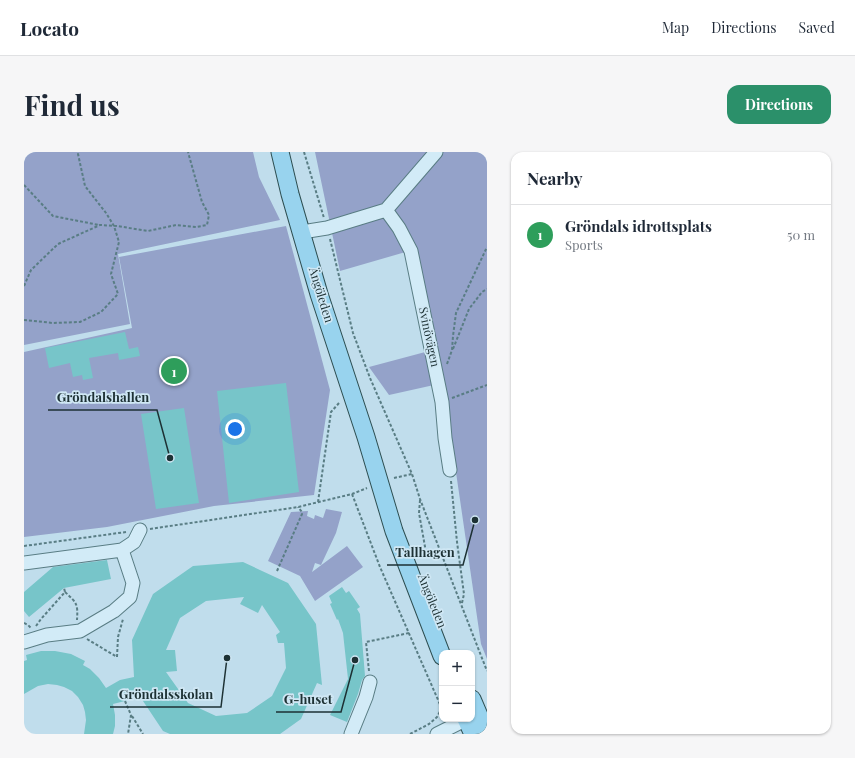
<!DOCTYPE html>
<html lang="en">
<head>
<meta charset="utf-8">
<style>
	:root { --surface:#fff; --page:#f6f6f7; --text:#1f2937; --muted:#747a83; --line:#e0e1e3; --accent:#2b906a }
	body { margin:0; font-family:"Playfair Display",serif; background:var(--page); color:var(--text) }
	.controls { position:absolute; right:12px; bottom:12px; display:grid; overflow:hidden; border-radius:8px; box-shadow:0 1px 3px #0004 }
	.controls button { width:36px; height:36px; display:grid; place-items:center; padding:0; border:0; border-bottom:1px solid var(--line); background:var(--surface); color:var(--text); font:20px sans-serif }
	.you { position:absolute; left:211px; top:277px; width:14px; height:14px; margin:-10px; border:3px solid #fff; border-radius:50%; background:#1a73e8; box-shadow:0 0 0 6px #1a73e833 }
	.badge { display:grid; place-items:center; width:26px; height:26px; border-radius:50%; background:var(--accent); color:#fff; font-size:13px; font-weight:700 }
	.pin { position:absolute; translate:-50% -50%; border:2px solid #fff; box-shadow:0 1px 4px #0006 }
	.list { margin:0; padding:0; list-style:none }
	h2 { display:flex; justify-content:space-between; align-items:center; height:52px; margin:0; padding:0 16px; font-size:17px }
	h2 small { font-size:13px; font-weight:400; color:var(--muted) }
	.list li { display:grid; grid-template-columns:26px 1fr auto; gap:12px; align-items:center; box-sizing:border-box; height:60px; padding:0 16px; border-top:1px solid var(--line) }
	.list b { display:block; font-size:15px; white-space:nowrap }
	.list p { margin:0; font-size:13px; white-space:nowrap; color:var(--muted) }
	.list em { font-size:13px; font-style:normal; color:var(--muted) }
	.map { position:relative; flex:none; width:463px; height:582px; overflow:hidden; border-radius:12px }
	header { display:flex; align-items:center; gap:24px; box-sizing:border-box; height:56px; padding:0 20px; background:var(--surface); border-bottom:1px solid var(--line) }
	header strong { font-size:19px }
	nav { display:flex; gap:22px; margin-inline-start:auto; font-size:14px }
	.intro { display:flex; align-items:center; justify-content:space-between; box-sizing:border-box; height:96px; padding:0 24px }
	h1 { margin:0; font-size:28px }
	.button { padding:10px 18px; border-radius:12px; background:var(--accent); color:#fff; font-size:14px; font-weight:700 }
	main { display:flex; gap:24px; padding:0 24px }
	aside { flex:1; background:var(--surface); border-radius:12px; box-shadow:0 1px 3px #0004 }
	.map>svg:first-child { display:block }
</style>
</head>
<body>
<header>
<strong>Locato</strong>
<nav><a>Map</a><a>Directions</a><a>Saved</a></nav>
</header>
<div class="intro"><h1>Find us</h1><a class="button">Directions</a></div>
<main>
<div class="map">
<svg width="463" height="582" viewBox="0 0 463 582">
	<rect width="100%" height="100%" fill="#c0ddec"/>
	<!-- green -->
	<path fill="#94a2c9" d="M 0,0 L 229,0 L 235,25 L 256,68 L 94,102 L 106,172 L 0,193 Z
		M 291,0 L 463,0 L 463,507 L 457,492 L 419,231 L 365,243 L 345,215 L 405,199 L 385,99 L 316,119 Z
		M 262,74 L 306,238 L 290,343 L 190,354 L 83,375 L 0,385 L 0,200 L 108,176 L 95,105 Z
		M 302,357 L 318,360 L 312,381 L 297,413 L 291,411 L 288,420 L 323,394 L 339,415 L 291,449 L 276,424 L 244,409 L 267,360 L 284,359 L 283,364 L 290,367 L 291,363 L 299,366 Z"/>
	<!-- building -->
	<path fill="#77c5c9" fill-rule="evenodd" d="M 101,180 L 105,197 L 114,195 L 116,204 L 95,208 L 94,201 L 65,206 L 69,226 L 59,228 L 58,223 L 49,225 L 46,211 L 25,216 L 21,196 Z
		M 262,231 L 275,340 L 205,351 L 193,239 Z
		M 160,256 L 175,351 L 132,357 L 117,262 Z
		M 83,408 L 87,427 L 40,436 L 5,465 L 0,459 L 0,440 L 29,415 Z
		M 219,410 L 264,431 L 292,472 L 298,533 L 293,531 L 277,567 L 256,582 L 146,582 L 139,579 L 115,543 L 101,549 L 89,552 L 91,563 L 91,574 L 89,582 L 60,582 L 62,568 L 61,560 L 59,553 L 54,545 L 48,539 L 40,535 L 33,533 L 24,532 L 14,534 L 0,542 L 0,509 L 3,508 L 2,503 L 17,499 L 31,499 L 47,502 L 61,509 L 59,513 L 66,517 L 75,526 L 82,536 L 96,528 L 110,525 L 108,488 L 129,442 L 169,414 ZM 220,445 L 216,452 L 234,461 L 238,453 L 256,480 L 252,483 L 254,491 L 260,491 L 262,516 L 248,544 L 223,561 L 192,564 L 164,551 L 142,520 L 153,519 L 151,498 L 142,498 L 156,466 L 182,449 Z
		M 318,435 L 322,441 L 325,439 L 336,455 L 333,457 L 336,462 L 341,524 L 338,528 L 334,542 L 323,570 L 306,563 L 324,527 L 319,481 L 314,467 L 313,468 L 306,452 L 308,451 L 305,444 Z"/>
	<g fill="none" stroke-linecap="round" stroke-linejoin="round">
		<defs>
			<path id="minor" d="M 362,58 L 375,76 L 387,99 L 418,250 L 421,286 L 426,318
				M 278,80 L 303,76 L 362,58 L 412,0
				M 0,411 L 98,398 L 110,390 L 116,378
				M 0,490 L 23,483 L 56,479 L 90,459 L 106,445 L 109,431 L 98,398
				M 327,582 L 342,545 L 346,530
				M 413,582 L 443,567"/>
			<path id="major" d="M 256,0 L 266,42 L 295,142 L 342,285 L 370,379 L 418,504
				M 448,547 L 463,582
				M 442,567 L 449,582"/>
		</defs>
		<!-- minor casing -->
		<use href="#minor" stroke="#597d84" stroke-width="15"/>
		<!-- major casing -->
		<use href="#major" stroke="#2d4e51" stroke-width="19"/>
		<!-- path -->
		<path stroke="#597d84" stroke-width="2" stroke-dasharray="3 2" stroke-linecap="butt" d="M 280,0 L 300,66
			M 0,33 L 29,64 L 75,73
			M 306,87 L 329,181 L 346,226 L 388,322 L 396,347 L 463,519
			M 0,134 L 7,118 L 34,92 L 76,73 L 93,74 L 124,79 L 152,73 L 172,75 L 183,73 L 185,63 L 178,50 L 164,0
			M 0,168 L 29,171 L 56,170 L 77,160 L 94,142 L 87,122 L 95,90 L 90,74 L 82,61 L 61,34 L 54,2 L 54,0
			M 429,197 L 445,157 L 458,140 L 463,137
			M 423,212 L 428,198 L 429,184 L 432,161 L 463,95
			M 428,246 L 463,233
			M 370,326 L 388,322
			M 427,329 L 433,390 L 440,442 L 438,451
			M 328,342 L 356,415 L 418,557
			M 396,348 L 395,361 L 403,406
			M 294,350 L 307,260 L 315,251
			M 126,377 L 274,355 L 328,342 L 343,336
			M 0,394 L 102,380
			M 253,419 L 278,362 L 278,360 L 274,355
			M 41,440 C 53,451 54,452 53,468
			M 0,471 L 4,473 L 7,476
			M 12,474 L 17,467 L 41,440 L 40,436
			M 63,487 L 93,505 L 94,485 L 99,467
			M 345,519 L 342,490 L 385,481
			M 101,549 L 107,563 L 104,582
			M 108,564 L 119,582
			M 386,582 L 405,572 L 413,565 L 418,556"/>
		<!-- minor -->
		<use href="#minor" stroke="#d2ebf7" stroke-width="13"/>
		<!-- major -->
		<use href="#major" stroke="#98d3ee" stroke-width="17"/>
	</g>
	<g text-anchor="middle" stroke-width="3.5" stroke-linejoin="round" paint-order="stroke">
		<!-- street labels -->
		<g font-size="12" fill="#1d3134" stroke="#cfe7f4">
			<text transform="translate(297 143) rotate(73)" y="4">Ängöleden</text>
			<text transform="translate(405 185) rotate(78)" y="4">Svinövägen</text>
			<text transform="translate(408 449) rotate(68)" y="4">Ängöleden</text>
		</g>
	</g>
	<!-- callouts -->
	<path fill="none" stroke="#1d3134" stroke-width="1.5" d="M146 306L133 258H24M451 368L439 413H363M203 506L197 555H86M331 508L317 560H252"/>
	<g fill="#1d3134" stroke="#cfe7f4" stroke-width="1.5">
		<circle cx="146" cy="306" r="4"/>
		<circle cx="451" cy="368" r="4"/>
		<circle cx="203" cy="506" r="4"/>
		<circle cx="331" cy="508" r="4"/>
	</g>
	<g font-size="13" text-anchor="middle" font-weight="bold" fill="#1d3134" stroke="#cfe7f4" stroke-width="3.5" stroke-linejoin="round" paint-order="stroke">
		<text x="79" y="250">Gröndalshallen</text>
		<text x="401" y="405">Tallhagen</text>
		<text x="142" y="547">Gröndalsskolan</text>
		<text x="284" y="552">G-huset</text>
	</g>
</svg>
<div class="controls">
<button>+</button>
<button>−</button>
</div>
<div class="you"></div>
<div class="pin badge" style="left:150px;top:219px;background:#2e9e5b">1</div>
</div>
<aside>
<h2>Nearby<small></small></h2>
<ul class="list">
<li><span class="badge" style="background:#2e9e5b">1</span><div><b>Gröndals idrottsplats</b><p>Sports</p></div><em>50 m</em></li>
</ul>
</aside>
</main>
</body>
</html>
